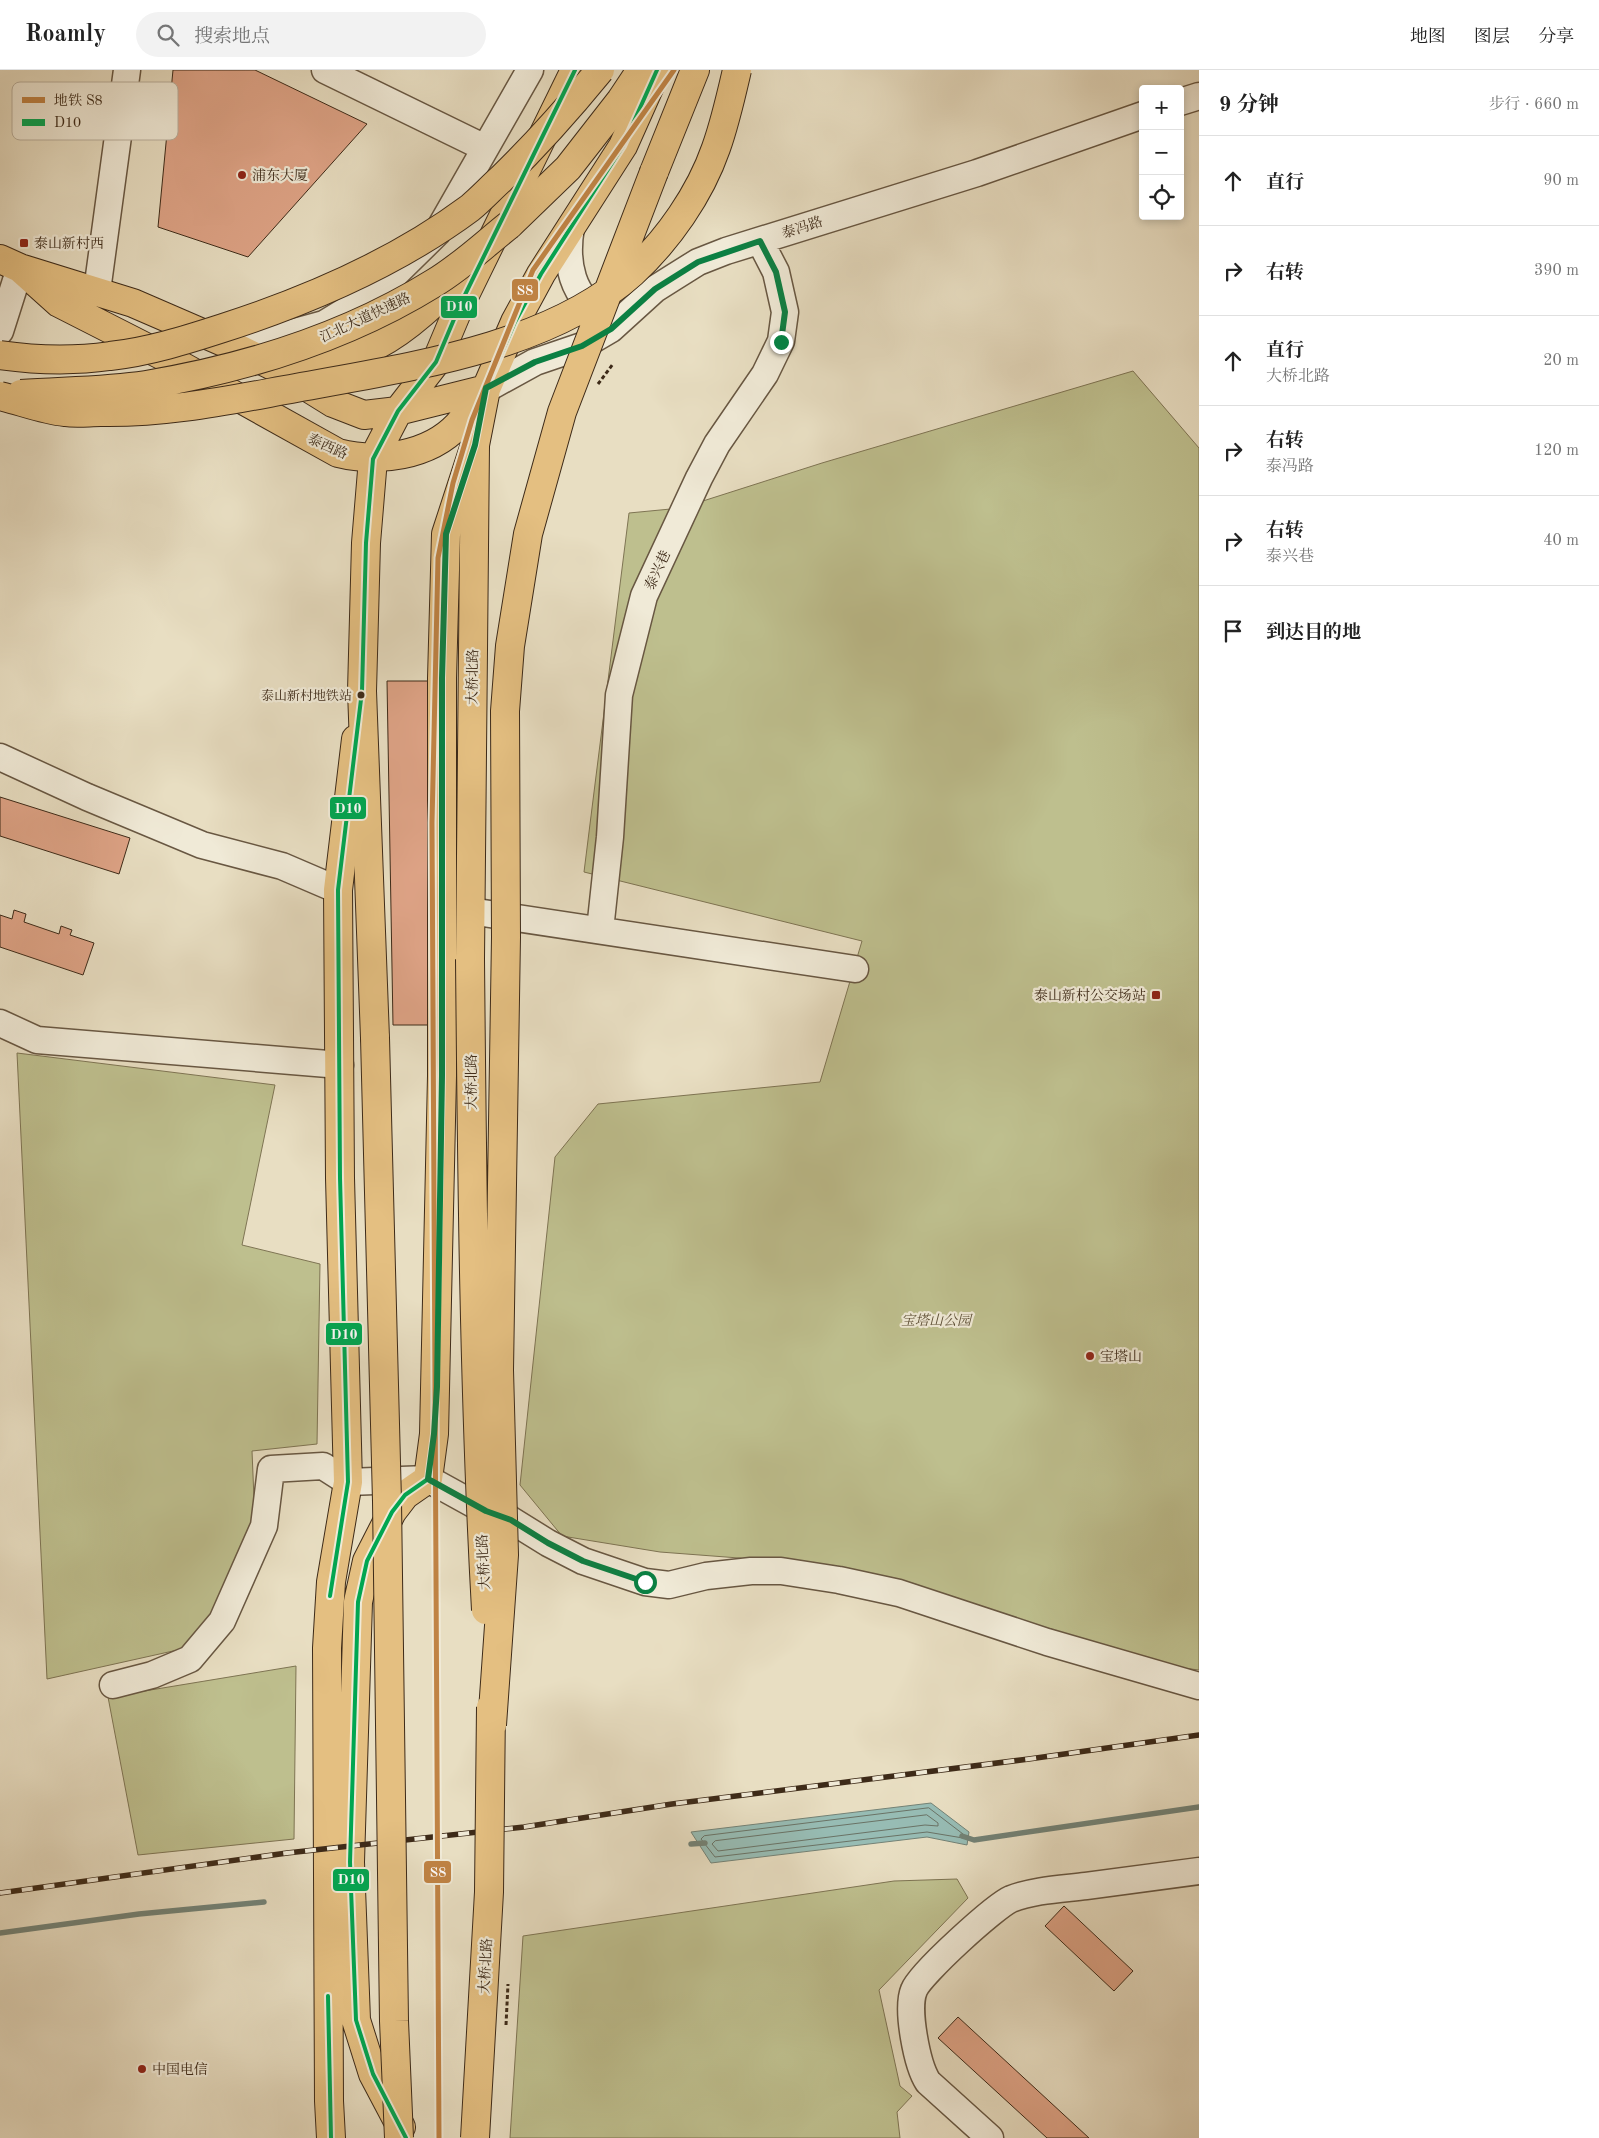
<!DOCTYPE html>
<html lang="zh">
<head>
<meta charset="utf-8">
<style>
	:root { --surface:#fff; --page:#f2f2f2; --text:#222; --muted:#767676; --line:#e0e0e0 }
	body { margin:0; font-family:"Old Standard TT","Noto Serif SC",serif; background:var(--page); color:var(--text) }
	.controls { position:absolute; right:15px; top:15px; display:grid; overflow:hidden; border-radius:5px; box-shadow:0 2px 8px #0003 }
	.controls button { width:45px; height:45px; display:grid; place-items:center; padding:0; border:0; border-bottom:1px solid var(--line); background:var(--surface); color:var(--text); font:25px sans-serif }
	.stop { position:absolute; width:15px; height:15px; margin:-11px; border:4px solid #0b8043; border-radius:50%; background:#fff }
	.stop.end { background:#0b8043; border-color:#fff; box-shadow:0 1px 5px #0008 }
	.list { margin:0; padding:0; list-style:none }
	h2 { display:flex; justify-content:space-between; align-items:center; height:65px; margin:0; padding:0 20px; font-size:21px }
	h2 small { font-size:16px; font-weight:400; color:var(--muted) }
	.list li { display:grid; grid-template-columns:32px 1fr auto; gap:15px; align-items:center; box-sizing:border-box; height:90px; padding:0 20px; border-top:1px solid var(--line) }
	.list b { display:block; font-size:19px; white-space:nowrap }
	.list p { margin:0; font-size:16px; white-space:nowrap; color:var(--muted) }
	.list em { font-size:16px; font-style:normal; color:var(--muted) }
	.icon { flex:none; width:28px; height:28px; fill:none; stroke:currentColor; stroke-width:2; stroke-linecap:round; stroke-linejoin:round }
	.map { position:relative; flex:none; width:1199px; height:2068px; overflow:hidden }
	header { display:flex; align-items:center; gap:30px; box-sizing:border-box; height:70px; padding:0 25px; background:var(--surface); border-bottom:1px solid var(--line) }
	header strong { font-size:24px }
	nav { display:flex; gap:28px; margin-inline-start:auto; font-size:18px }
	.search { width:350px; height:45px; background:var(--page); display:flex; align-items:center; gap:12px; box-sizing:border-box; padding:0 18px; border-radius:28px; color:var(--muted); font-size:19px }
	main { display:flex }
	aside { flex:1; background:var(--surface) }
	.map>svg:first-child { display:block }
</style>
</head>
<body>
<header>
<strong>Roamly</strong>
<div class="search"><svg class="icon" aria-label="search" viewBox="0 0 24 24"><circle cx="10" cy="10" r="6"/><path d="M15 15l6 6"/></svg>搜索地点</div>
<nav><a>地图</a><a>图层</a><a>分享</a></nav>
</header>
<main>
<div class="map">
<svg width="1199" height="2068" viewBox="0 0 1199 2068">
	<rect width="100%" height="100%" fill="#e8dec2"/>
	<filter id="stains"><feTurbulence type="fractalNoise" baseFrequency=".004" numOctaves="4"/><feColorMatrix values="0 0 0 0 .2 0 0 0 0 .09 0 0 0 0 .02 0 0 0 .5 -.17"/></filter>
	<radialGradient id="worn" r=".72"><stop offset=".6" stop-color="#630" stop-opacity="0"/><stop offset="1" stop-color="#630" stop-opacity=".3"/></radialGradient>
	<!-- green -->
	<path fill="#bebf8e" stroke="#7e7453" d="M 1133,301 L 1199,378 L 1199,1600 L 1158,1595 L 901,1511 L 739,1488 L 660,1482 L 562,1466 L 520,1415 L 555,1087 L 598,1034 L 820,1012 L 862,871 L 584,802 L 629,443 L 681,438 L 822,393 Z
		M 17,983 L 275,1015 L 242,1175 L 320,1194 L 317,1374 L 252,1381 L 255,1453 L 209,1550 L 182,1579 L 47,1609 Z
		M 296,1596 L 294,1769 L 138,1785 L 108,1627 Z
		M 957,1809 L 968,1828 L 879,1920 L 900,2016 L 912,2026 L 897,2042 L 900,2068 L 510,2068 L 523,1866 L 894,1811 Z"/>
	<!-- water -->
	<path fill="#97bcb4" stroke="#738276" d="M 931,1733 L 969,1762 L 967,1775 L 927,1767 L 711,1793 L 691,1762 Z"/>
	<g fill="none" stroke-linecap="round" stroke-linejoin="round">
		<!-- shore -->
		<path stroke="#6a7366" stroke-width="1" d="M 929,1738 L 963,1764 L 963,1768 L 927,1762 L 715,1787 L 701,1769 L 704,1766 Z
			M 927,1745 L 938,1753 L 938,1756 L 925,1755 L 718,1781 L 712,1774 L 715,1771 Z"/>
		<!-- stream -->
		<path stroke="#738276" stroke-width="5.5" d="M 962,1766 L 974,1770 L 1199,1737
			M 691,1774 L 705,1773
			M 0,1863 L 139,1844 L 264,1832"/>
	</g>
	<!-- building -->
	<path fill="#dea386" stroke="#3d2a18" d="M 173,0 L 255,0 L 367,54 L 248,187 L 158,157 Z
		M 387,611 L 444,611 L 450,955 L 393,955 Z
		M 0,727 L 130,768 L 119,804 L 0,766 Z
		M 14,840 L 26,844 L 24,852 L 59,864 L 61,856 L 72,860 L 70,865 L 94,873 L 83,905 L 0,877 L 0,845 L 12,849 Z
		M 1064,1836 L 1133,1901 L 1114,1921 L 1045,1856 Z
		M 958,1947 L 1089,2068 L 1047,2068 L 938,1968 Z"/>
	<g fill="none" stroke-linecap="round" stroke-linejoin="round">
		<defs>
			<path id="minor" d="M 325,0 L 485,78
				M 1180,32 L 1199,26
				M 571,157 C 565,191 571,230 606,244
				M 97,221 L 127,0
				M 0,261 L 20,198
				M 237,278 L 324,254 L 378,221 L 437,163 L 530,0
				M 486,319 L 535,292 L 582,276 L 611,259 L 655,219 L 674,207 L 698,192 L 726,181 L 977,103 L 1143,45
				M 0,687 L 87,727 L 202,775 L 282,796 L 338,820
				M 470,841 L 855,899
				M 600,860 L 610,767 L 619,625 L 644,526 L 699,408 L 717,374 L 765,304 L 781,271 L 785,242 L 776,202 L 760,171
				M 0,953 L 37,970 L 340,995
				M 113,1615 L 152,1605 L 190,1589 L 222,1551 L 264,1456 L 271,1399 L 323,1396 L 348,1412 L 428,1409 L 486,1441 L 511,1450 L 548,1473 L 583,1491 L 645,1512 L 669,1515 L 706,1506 L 751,1501 L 781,1501 L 839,1510 L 899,1523 L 1047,1572 L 1199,1616
				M 990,2068 L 928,2012 C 917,1995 906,1939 914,1920 C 920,1904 995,1836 1011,1829 C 1034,1820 1061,1819 1086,1816 C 1123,1811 1161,1806 1199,1801"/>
			<path id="major" d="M 0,189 L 20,198 L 133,233 L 237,278 L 275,297 L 333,333 L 364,345 L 398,341 L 486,319
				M 20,198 L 59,233 L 171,290 L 338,383 C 378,393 429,386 458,355 C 467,345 474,334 482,324
				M 373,389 L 398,341 L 436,292 L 460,235 L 575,0
				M 401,2057 L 373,2004 L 356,1950 L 350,1792 L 358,1532 L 367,1491 L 392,1442 L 405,1425 L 428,1409 L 434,1364 L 442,1006 L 442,608 L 446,464 L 475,375 L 486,319 L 515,252 L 541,204 L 623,76 L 657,0
				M 331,2068 L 329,2031 L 327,1578 L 331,1512 L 348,1412 L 340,1108 L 338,820 L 356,669"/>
			<path id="highway" d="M 654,102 L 695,0
				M 509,155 L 568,98 L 621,30 L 641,0
				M 275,297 C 304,291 351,288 377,275 C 413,256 442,225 471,196
				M 373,389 L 366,473 L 362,621 L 375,968
				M 470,889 L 475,375"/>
		</defs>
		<!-- minor casing -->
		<use href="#minor" stroke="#685742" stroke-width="29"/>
		<!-- major casing -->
		<use href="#major" stroke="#3d2a18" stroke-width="30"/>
		<!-- highway casing -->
		<use href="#highway" stroke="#3d2a18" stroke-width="30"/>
		<!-- path -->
		<path stroke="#3d2a18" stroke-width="3" stroke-dasharray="4 2.5" stroke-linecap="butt" d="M 598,314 L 613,294
			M 506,1955 L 508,1914"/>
		<!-- minor -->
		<use href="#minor" stroke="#f0ead7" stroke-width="26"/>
		<!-- major -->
		<use href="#major" stroke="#e4bf81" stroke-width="28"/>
		<!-- highway -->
		<use href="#highway" stroke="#e4bf81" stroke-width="28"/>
		<defs>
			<path id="rail" d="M 0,1823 L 287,1783 L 524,1757 L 672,1734 L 1029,1689 L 1199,1665"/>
		</defs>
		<!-- rail casing -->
		<use href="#rail" stroke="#3d2a18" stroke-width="5.5"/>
		<!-- rail -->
		<use href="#rail" stroke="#f0ead7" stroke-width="4" stroke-dasharray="11" stroke-linecap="butt"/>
		<defs>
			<path id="highway-bridge" d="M 0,285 C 35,290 74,291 110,286 C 148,282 186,270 223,258 C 310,230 396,193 470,138 C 481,129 491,118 501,109 C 536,75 569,38 600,0
				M 21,324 C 63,321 106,321 146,315 C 247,298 347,267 434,213 C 461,197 485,174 509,155
				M 0,326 C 21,331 44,340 65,342 C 77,344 89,342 101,342 C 170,343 229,330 296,318 C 403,298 548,279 632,203 C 668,170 700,124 716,78 C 725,53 731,26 737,0
				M 470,889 C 472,1106 474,1323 486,1540
				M 375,968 L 387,1431 L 394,1951 L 399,2068
				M 492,1655 L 504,1485 L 499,1300 L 506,867 L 505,641 L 510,576 L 528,464 L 562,342 L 654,102
				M 475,2068 L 489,1822 L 491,1637"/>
		</defs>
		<!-- highway-bridge casing -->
		<use href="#highway-bridge" stroke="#3d2a18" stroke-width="30" stroke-linecap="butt"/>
		<!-- highway-bridge -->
		<use href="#highway-bridge" stroke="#e4bf81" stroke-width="28"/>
		<defs>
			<path id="bus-1" d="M 330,1526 L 348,1412 L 340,1108 L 338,820 L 362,621 L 366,473 L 373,389 L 398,341 L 436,292 L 460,235 L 575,0
				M 328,1926 L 331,2068
				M 406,2068 L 373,2004 L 356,1950 L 350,1792 L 358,1532 L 367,1491 L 392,1442 L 405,1425 L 428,1409 L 434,1364 L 442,1006 L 442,608 L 446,464 L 475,375 L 486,319 L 515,252 L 541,204 L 623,76 L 657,0"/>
		</defs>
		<!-- bus-1 casing -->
		<use href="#bus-1" stroke="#f0ead7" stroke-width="8"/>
		<!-- bus-1 -->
		<use href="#bus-1" stroke="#00a651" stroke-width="4"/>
		<defs>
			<path id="metro-1" d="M 439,2068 L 432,753 L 438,488 L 453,413 L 472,350 L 533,200 L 674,0"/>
		</defs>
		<!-- metro-1 casing -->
		<use href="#metro-1" stroke="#f0ead7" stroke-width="9"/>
		<!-- metro-1 -->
		<use href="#metro-1" stroke="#c08344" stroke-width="5"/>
	</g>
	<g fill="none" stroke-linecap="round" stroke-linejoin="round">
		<!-- route -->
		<path stroke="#0b8043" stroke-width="6" d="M 645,1512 L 583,1491 L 548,1473 L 511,1450 L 486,1441 L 428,1409 L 434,1364 L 437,1317 L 442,1006 L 442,608 L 446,464 L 475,375 L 486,318 L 535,292 L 582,276 L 611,259 L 655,219 L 698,192 L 760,171 L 776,202 L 785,242 L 781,272"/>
	</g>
	<!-- markers -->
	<g fill="#8f2418" stroke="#f0ead7" stroke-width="2">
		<circle cx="242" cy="105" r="5"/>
		<rect x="19" y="168" width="10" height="10" rx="2.5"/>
		<rect x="1151" y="920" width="10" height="10" rx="2.5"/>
		<circle cx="1090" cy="1286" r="5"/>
		<circle cx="142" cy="1999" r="5"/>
	</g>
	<circle fill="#3d2a18" stroke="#f0ead7" stroke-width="2" cx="361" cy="625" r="4.5"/>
	<g text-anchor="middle" stroke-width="4.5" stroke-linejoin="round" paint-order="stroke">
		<!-- bus labels -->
		<g font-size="13" fill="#3d2a18" stroke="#f0ead7" text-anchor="end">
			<text x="352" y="630">泰山新村地铁站</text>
		</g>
		<!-- poi labels -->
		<g font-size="14" fill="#3d2a18" stroke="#f0ead7" text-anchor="start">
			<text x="252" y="110">浦东大厦</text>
			<text x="34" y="178">泰山新村西</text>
			<text x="1146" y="930" text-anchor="end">泰山新村公交场站</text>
			<text x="1100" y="1291">宝塔山</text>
			<text x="152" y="2004">中国电信</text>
		</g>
		<!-- street labels -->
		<g font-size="14" fill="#3d2a18" stroke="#f0ead7">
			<text transform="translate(802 157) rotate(-18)" y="5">泰冯路</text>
			<text transform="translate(365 247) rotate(-25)" y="5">江北大道快速路</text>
			<text transform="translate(328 376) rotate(24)" y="5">泰西路</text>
			<text transform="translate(657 500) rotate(-65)" y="5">泰兴巷</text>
			<text transform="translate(472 607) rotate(-89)" y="5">大桥北路</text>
			<text transform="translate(471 1012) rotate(-90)" y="5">大桥北路</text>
			<text transform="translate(483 1492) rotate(-93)" y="5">大桥北路</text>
			<text transform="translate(485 1896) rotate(-87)" y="5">大桥北路</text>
		</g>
		<!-- park labels -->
		<g font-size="14" font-style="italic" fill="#5d4f36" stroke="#f0ead7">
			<text x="936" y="1255">宝塔山公园</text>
		</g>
	</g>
	<!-- legend -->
	<rect x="12" y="12" width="166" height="58" rx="8" fill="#f0ead7" stroke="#bab09e" stroke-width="1"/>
	<rect x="22" y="27" width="23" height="6" fill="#c08344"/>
	<rect x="22" y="49" width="23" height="7" fill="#00a651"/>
	<g font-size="14" fill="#3d2a18">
		<text x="54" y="35">地铁 S8</text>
		<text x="54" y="57">D10</text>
	</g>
	<g stroke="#f0ead7" stroke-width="2">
		<rect x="511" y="208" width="28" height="24" rx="5" fill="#c08344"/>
		<rect x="440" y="225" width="38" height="24" rx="5" fill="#00a651"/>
		<rect x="329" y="726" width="38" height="24" rx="5" fill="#00a651"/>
		<rect x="325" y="1252" width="38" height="24" rx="5" fill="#00a651"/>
		<rect x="423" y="1790" width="29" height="24" rx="5" fill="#c08344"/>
		<rect x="332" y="1798" width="38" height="24" rx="5" fill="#00a651"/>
	</g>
	<g font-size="14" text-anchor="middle" font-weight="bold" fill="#fff">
		<text x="525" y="225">S8</text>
		<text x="459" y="241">D10</text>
		<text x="348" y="743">D10</text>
		<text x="344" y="1269">D10</text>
		<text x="438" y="1807">S8</text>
		<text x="351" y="1814">D10</text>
	</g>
	<rect width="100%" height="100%" filter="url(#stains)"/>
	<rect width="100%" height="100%" fill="url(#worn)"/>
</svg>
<div class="controls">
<button>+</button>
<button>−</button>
<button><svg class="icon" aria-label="locate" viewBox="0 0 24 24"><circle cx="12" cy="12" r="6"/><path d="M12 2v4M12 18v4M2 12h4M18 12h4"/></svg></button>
</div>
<div class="stop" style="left:645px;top:1512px"></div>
<div class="stop end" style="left:781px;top:272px"></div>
</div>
<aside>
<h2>9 分钟<small>步行 · 660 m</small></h2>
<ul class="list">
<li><svg class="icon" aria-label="ahead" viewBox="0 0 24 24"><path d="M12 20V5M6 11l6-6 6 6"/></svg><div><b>直行</b></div><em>90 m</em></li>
<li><svg class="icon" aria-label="right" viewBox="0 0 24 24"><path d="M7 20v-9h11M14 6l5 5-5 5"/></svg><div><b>右转</b></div><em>390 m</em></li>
<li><svg class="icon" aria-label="ahead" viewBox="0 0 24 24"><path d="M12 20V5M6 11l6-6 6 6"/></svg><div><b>直行</b><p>大桥北路</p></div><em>20 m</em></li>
<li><svg class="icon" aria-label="right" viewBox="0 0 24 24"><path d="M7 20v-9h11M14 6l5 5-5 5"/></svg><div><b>右转</b><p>泰冯路</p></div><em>120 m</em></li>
<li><svg class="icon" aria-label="right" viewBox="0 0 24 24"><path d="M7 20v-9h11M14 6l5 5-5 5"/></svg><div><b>右转</b><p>泰兴巷</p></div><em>40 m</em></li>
<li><svg class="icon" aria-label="arrive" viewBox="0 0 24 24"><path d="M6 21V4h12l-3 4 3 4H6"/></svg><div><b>到达目的地</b></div></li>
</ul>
</aside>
</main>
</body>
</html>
